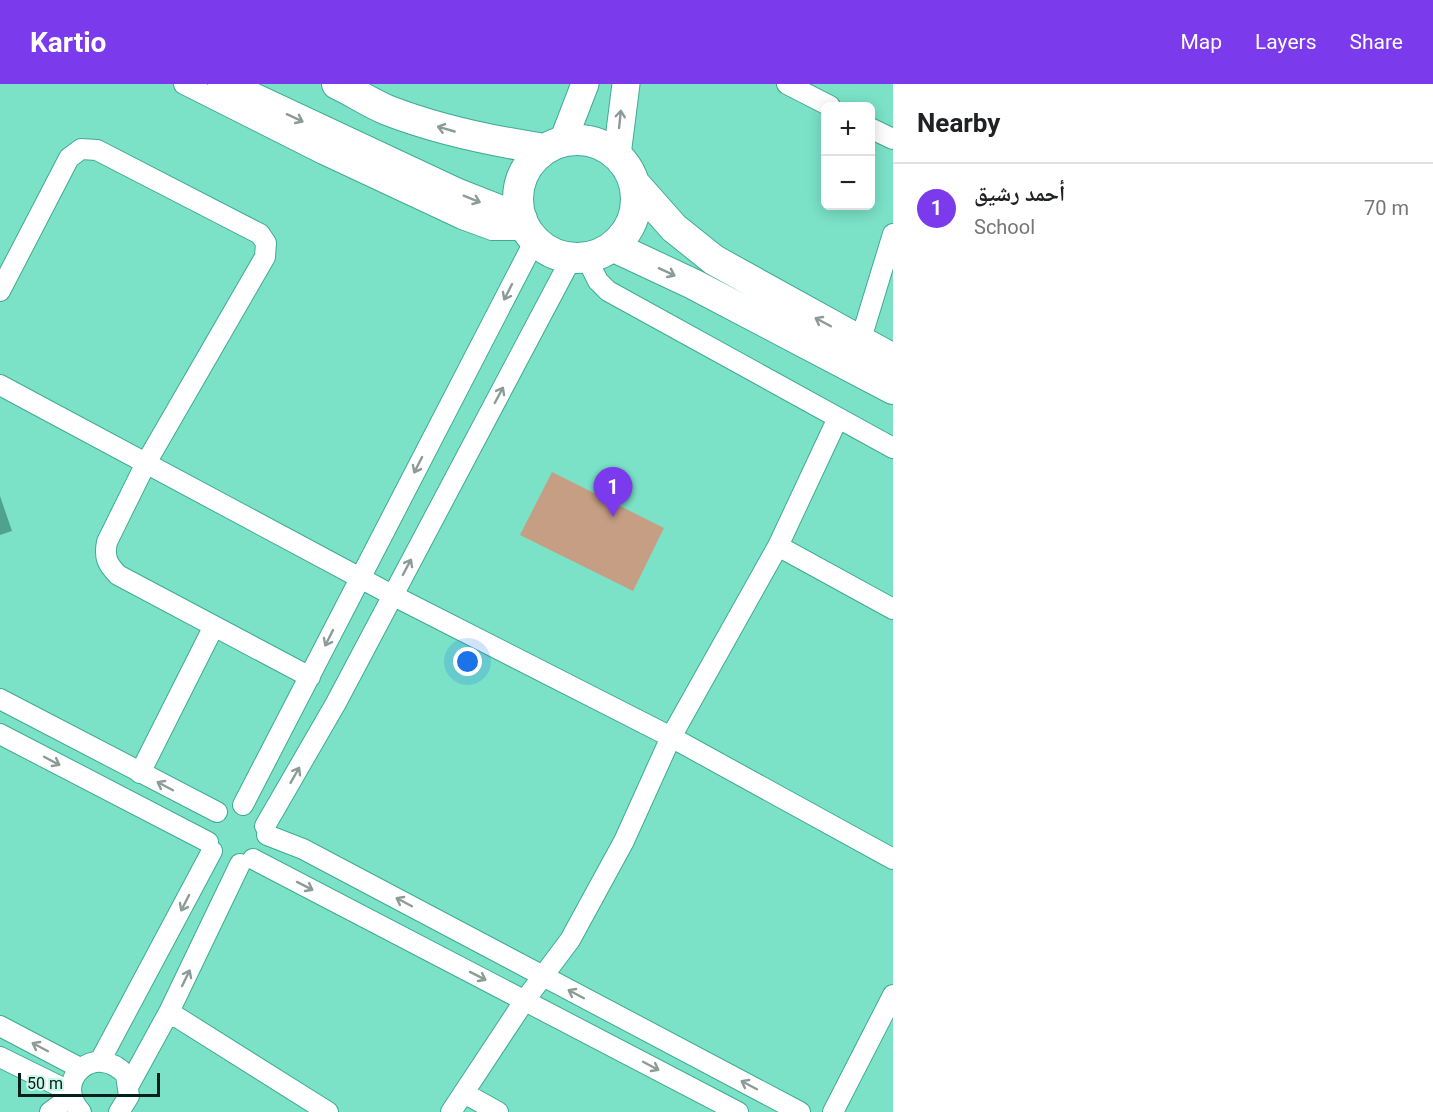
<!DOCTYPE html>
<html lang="en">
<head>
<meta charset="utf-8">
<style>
	:root { --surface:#fff; --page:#f6f6f6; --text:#202124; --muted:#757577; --line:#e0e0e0; --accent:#7c3aed }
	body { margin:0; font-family:Roboto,"Noto Naskh Arabic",sans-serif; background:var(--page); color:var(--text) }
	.controls { position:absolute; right:18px; top:18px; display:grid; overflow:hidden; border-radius:9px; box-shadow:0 3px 15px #0003 }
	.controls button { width:54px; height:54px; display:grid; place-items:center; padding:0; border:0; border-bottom:2px solid var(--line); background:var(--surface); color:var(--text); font:30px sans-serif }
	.scale { position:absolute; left:18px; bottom:15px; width:142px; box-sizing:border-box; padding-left:6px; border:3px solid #002019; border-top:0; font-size:16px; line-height:21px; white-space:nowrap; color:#002019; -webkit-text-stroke:4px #c9f8ea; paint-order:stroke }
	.you { position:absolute; left:468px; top:578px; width:21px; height:21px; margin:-15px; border:4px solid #fff; border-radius:50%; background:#1a73e8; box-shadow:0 0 0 9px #1a73e833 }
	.badge { display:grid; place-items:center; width:39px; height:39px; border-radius:50%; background:var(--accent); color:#fff; font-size:20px; font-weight:700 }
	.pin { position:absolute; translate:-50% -50px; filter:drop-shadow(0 2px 3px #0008) }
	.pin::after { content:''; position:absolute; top:32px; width:21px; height:18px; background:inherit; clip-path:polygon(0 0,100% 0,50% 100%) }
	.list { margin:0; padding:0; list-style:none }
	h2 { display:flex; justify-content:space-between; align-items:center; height:78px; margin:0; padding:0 24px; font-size:26px }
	h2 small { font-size:20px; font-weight:400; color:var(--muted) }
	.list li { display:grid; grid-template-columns:39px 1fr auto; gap:18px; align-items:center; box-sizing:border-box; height:90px; padding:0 24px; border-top:2px solid var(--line) }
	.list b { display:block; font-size:22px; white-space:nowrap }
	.list p { margin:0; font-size:20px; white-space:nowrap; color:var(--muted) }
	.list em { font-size:20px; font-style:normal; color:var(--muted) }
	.map { position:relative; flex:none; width:893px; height:1028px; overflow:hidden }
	header { display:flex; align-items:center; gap:36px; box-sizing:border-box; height:84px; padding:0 30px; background:var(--accent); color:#fff }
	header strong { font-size:28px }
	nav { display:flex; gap:33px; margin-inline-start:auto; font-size:21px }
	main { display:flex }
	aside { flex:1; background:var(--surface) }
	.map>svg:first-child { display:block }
</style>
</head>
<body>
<header>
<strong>Kartio</strong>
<nav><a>Map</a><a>Layers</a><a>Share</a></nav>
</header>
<main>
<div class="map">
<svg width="893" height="1028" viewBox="0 0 893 1028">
	<rect width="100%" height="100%" fill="#7be2c8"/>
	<!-- green -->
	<path fill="#c59e84" d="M 552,388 L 664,444 L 633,507 L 520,451 Z"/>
	<!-- building -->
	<path fill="#4fa38e" d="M 0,412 L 12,447 L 0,451 Z"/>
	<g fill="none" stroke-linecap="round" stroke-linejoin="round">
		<defs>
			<path id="street" d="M 184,0 L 323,70 L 462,135 L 492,146 L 527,146
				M 787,0 L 830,22
				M 870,44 L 893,55
				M 586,173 L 598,197 L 608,207 L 893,364
				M 0,207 L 69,74 L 81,65 L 97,66 L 260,150 L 266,159 L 265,173 L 146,379 L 107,458 C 104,473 107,480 118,491 L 310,593
				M 860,258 L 893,150
				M 0,301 L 392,511 L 671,653 L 893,775
				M 778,462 L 893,525
				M 0,615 L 217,728
				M 0,650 L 208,758
				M 140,689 L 214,542
				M 243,721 L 535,156
				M 265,742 L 336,619 L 572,173
				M 267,751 L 303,765 L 800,1028
				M 253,775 L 738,1028
				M 169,928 L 328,1028
				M 0,942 L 80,984
				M 0,973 L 71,1008
				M 100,977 L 212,767
				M 129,1001 L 169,928 L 240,780
				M 464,1009 L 498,1028
				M 50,1028 L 72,1012
				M 81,1028 C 51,996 96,957 126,991 L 129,1012 L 119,1028
				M 451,1028 L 525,916 L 570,856 L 624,757 L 671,653 L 778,462 L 837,336
				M 833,1028 L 893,911"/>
			<path id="secondary" d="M 563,57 L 585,0
				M 617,71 L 626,0"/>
			<path id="primary" d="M 223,0 L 458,110 L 522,135
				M 337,0 C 354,8 370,19 387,26 C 438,46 491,57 545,65
				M518 115a59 59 0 1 1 118 0a59 59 0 1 1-118 0Z
				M 635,100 L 674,144 L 714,176 L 893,275
				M 614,163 L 693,200 L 893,305"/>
		</defs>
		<!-- street casing -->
		<use href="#street" stroke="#3faa92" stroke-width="22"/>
		<!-- secondary casing -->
		<use href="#secondary" stroke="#3faa92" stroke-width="29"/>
		<!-- primary casing -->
		<use href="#primary" stroke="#3faa92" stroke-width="32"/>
		<!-- street -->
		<use href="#street" stroke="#fff" stroke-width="20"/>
		<!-- secondary -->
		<use href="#secondary" stroke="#fff" stroke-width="27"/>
		<!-- primary -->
		<use href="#primary" stroke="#fff" stroke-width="30"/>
	</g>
	<!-- one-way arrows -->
	<defs><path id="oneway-shaft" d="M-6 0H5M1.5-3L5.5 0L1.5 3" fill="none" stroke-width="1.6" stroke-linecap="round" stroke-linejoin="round" transform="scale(1.5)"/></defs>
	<g stroke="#8c9b98">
		<use href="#oneway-shaft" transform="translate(295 34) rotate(25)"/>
		<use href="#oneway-shaft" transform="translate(620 35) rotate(-84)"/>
		<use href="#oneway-shaft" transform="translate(446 45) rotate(-164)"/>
		<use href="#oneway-shaft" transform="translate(472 115) rotate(22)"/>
		<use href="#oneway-shaft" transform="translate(667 188) rotate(25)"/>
		<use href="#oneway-shaft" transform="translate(508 208) rotate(117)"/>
		<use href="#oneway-shaft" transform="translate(823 238) rotate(-152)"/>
		<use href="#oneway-shaft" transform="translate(499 311) rotate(-62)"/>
		<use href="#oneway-shaft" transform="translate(418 381) rotate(117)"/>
		<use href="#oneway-shaft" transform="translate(407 483) rotate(-62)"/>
		<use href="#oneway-shaft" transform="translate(329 554) rotate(117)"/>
		<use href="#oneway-shaft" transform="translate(52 677) rotate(28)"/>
		<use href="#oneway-shaft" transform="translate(295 691) rotate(-60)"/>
		<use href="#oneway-shaft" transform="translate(165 702) rotate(-152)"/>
		<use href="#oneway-shaft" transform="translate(305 802) rotate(27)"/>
		<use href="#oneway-shaft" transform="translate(404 818) rotate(-152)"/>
		<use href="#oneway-shaft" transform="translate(185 819) rotate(117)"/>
		<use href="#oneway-shaft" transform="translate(478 892) rotate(27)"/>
		<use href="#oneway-shaft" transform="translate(186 894) rotate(-64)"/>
		<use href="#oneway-shaft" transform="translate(576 910) rotate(-152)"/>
		<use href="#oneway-shaft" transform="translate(40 963) rotate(-152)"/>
		<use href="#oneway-shaft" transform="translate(651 982) rotate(28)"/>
		<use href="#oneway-shaft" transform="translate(749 1001) rotate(-152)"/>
	</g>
</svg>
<div class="controls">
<button>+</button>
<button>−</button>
</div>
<div class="scale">50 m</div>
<div class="you"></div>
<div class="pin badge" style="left:613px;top:433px">1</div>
</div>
<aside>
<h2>Nearby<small></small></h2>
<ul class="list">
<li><span class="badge">1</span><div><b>أحمد رشيق</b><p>School</p></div><em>70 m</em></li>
</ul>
</aside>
</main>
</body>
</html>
